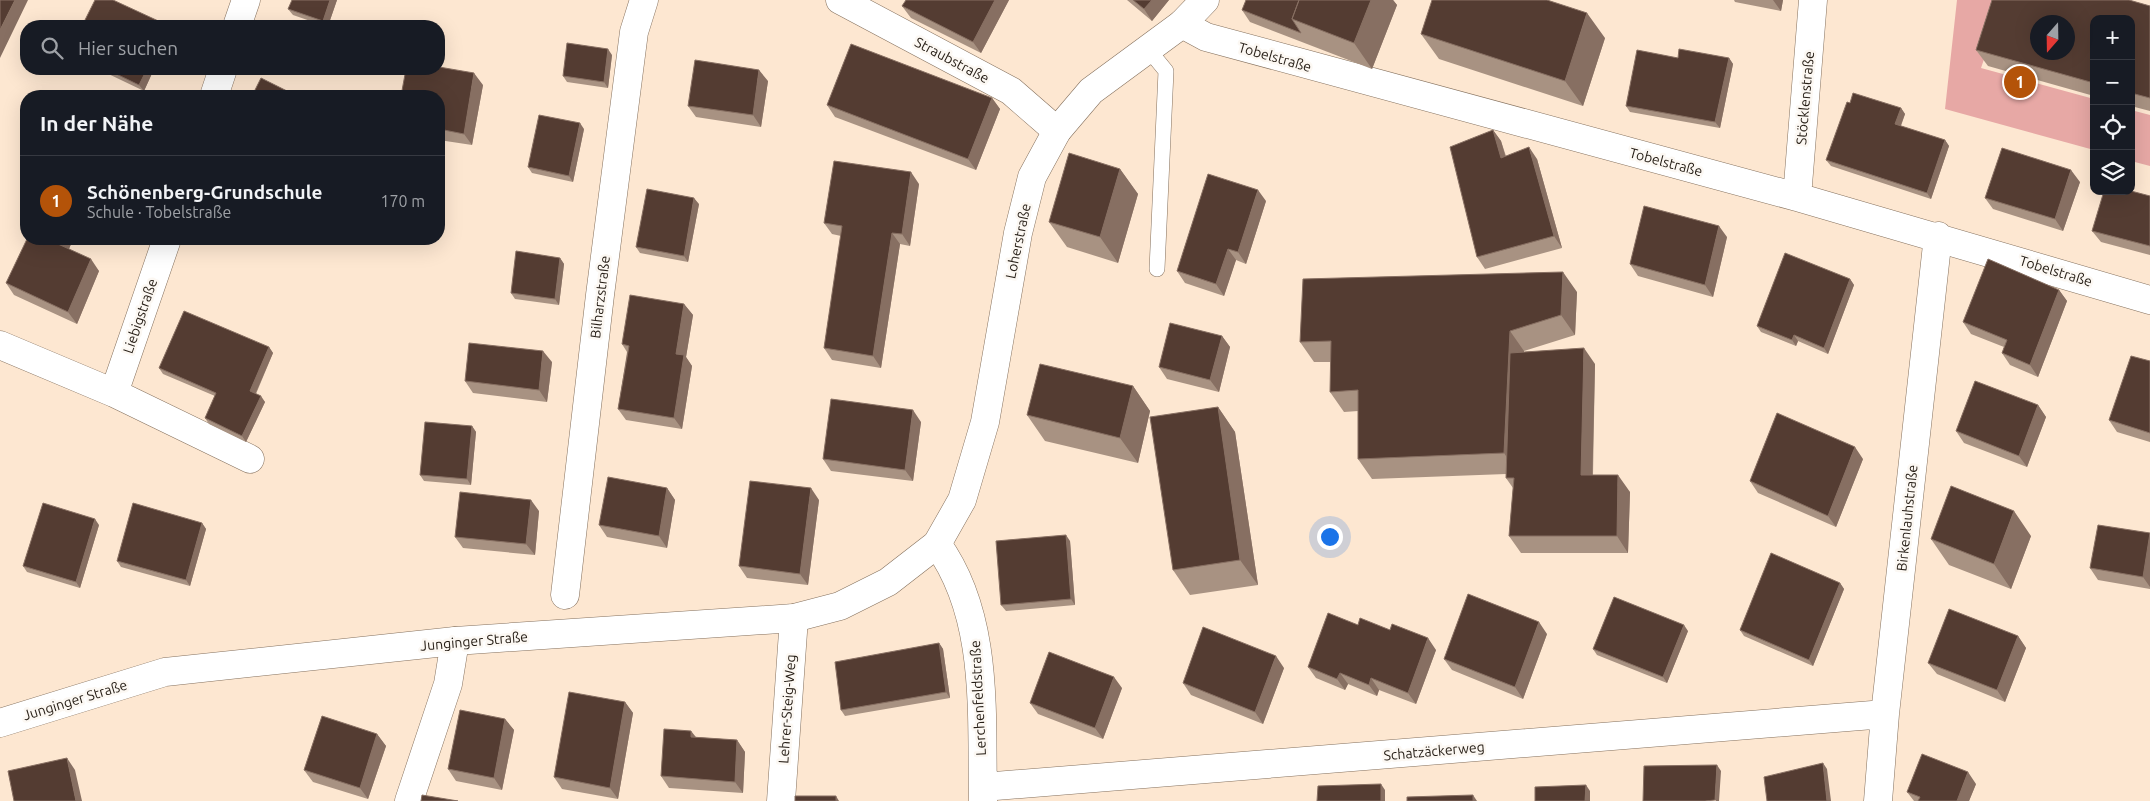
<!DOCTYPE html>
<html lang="de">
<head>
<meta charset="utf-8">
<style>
	:root { --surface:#171b24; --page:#20242c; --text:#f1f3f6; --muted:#9ea1a6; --line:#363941; --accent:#b45309 }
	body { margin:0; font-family:Ubuntu,sans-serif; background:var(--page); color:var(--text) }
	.controls { position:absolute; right:15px; top:15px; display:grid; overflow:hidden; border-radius:10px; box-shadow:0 5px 20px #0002 }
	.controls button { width:45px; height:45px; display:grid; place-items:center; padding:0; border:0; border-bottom:1px solid var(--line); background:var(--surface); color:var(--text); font:25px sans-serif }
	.compass { position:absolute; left:2030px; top:15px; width:45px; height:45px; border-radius:50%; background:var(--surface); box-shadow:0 5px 20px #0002; rotate:200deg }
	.you { position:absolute; left:1329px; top:536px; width:18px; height:18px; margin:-12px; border:4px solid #fff; border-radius:50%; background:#1a73e8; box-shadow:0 0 0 8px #1a73e833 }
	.badge { display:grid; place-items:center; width:32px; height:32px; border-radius:50%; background:var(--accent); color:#fff; font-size:16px; font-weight:700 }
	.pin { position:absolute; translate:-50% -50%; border:2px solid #fff; box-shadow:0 1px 5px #0006 }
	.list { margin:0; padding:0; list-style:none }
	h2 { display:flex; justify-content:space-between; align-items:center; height:65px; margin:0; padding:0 20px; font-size:21px }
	h2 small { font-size:16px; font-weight:400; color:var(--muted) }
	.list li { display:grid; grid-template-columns:32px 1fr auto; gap:15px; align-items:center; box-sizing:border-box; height:90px; padding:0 20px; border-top:1px solid var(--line) }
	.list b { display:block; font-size:19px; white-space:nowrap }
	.list p { margin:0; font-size:16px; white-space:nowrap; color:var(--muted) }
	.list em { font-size:16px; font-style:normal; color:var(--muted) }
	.icon { flex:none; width:28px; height:28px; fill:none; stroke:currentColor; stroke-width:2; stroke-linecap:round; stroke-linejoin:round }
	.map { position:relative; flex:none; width:2150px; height:801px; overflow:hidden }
	.search { position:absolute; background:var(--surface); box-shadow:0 5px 20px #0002; left:20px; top:20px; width:425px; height:55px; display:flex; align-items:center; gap:12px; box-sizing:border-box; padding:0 18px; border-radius:20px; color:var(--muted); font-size:19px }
	.panel { position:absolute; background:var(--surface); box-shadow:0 5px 20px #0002; left:20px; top:90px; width:425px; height:155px; border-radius:20px }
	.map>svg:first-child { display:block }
</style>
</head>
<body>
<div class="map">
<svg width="2150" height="801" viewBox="0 0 2150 801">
	<rect width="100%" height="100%" fill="#fde7d1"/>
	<!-- green -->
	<path fill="#e7a8a5" d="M 1957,0 L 2004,0 L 1981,68 L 2094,99 L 2094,150 L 1945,109 Z
		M 2131,110 L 2150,115 L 2150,166 L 2131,161 Z"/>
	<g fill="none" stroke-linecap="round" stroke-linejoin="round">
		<defs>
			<path id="lane" d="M 1148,49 L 1166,71 L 1157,269"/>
			<path id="street" d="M 840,0 L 1011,91 L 1057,131
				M 1182,24 L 1206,37 L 1797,197 L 2150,300
				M 237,26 L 246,0
				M 214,96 L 223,69
				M 1797,197 L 1813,0
				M 167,239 L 114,393 L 250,459
				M 0,345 L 114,393
				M 937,544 C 990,617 981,715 983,801
				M 565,595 L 600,295 L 634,32 L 644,0
				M 983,787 L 1885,714
				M 409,801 L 448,684 L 455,641
				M 781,801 L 794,618
				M 1878,801 L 1885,714 L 1938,236"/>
			<path id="secondary" d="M 0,723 L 165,672 L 455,641 L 794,618 L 840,606 L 888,582 L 937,544 L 962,500 L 985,422 L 1018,233 L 1032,177 L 1057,131 L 1091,91 L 1182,24 L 1205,0"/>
		</defs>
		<!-- lane casing -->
		<use href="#lane" stroke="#85715e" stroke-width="16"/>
		<!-- street casing -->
		<use href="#street" stroke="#85715e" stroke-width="29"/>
		<!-- secondary casing -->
		<use href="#secondary" stroke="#85715e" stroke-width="29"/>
		<!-- lane -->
		<use href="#lane" stroke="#fff" stroke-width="15"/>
		<!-- street -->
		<use href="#street" stroke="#fff" stroke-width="28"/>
		<!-- secondary -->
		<use href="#secondary" stroke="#fff" stroke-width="28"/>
	</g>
	<!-- wall -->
	<path fill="#a89282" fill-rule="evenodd" d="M 337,0 L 328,26 L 325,26 L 293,15 L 288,9 Z
		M 1009,0 L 981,53 L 911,18 L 902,6 Z
		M 1127,0 L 1169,0 L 1152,21 Z
		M 1246,0 L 1393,0 L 1397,5 L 1372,69 L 1250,22 L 1242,10 Z
		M 1734,0 L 1783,0 L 1781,11 L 1735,2 Z
		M 1992,0 L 2129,0 L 2150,6 L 2150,111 L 2131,106 L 2131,19 L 2094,19 L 2094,96 L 1988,66 L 1976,50 ZM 2038,22 L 2068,22 L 2068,52 L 2038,52 Z
		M 1421,34 L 1605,38 L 1583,106 L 1439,59 Z
		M 612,55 L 608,88 L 567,82 L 563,76 Z
		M 1678,58 L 1729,58 L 1733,64 L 1720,128 L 1630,112 L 1626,106 Z
		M 98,69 L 154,69 L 144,91 Z
		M 768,81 L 761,127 L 696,117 L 688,106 Z
		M 483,85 L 472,145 L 439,140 L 439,96 Z
		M 992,98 L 1000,109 L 976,170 L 835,117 L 827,105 Z
		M 1850,103 L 1901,108 L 1905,114 L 1901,126 L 1945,140 L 1949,146 L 1931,199 L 1831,166 L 1826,160 Z
		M 584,129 L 573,182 L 532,173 L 528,167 Z
		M 1493,130 L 1501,141 L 1506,156 L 1537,159 L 1562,248 L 1485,269 L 1477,257 Z
		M 1120,169 L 1138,194 L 1118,263 L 1067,247 L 1049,222 Z
		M 2080,182 L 2063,231 L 1993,209 L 1985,198 Z
		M 919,184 L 910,246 L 900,244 L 881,368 L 832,360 L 824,348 L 841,236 L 832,234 L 824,223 Z
		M 2150,196 L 2150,255 L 2101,242 L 2092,231 Z
		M 1266,201 L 1246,264 L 1236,260 L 1224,296 L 1185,283 L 1177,271 Z
		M 699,204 L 688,262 L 640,253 L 636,247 Z
		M 1727,237 L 1713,297 L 1638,276 L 1630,264 Z
		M 71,244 L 69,249 L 99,271 L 77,324 L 14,295 L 6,283 Z
		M 560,258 L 564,264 L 559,305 L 515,299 L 511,293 Z
		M 1850,279 L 1854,285 L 1828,354 L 1798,341 L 1796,346 L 1761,332 L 1757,326 Z
		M 2059,290 L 2067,301 L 2038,377 L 2010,365 L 2002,353 L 2004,347 L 1971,334 L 1963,322 Z
		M 1577,292 L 1575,335 L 1524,351 L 1524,352 L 1595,364 L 1593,475 L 1630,492 L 1628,553 L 1521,553 L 1509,536 L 1513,488 L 1506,478 L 1506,474 L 1372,479 L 1358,459 L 1358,411 L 1344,412 L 1330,392 L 1331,362 L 1314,362 L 1300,342 Z
		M 684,304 L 693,315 L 686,357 L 692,366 L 682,429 L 626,420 L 618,409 L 627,352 L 622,344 Z
		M 1222,336 L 1230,347 L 1219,392 L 1167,379 L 1159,367 Z
		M 269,347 L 273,353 L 256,394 L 265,402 L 246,442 L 209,424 L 205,418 L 215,396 L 163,374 L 159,368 Z
		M 2150,361 L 2150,442 L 2117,432 L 2109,420 Z
		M 552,362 L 547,402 L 473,393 L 465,381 Z
		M 1133,386 L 1150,411 L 1138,463 L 1045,441 L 1027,415 Z
		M 2038,405 L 2046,417 L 2027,467 L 1964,443 L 1956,431 Z
		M 1218,407 L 1235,432 L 1258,585 L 1190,595 L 1173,570 Z
		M 921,422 L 913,481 L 831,471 L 823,459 Z
		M 472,426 L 476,432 L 471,485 L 424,481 L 420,475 Z
		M 1863,459 L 1836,527 L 1758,493 L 1750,481 Z
		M 667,488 L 675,500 L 667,548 L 607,537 L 599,525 Z
		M 819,500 L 808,585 L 747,578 L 739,566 Z
		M 539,511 L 535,555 L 463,548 L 455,537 Z
		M 202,523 L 206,529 L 190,586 L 121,567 L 117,561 Z
		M 99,525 L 80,588 L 27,572 L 23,566 Z
		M 2150,533 L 2150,589 L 2098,580 L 2090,568 Z
		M 2031,536 L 2011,589 L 1949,565 L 1931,539 Z
		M 1070,541 L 1075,605 L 1006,611 L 1001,605 Z
		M 1840,583 L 1844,589 L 1813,666 L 1744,636 L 1740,630 Z
		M 1358,625 L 1436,650 L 1416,704 L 1379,690 L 1377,696 L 1348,684 L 1345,690 L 1316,678 L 1308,667 Z
		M 1688,631 L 1667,683 L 1597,655 L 1593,649 Z
		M 1547,634 L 1523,699 L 1452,670 L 1444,659 Z
		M 2018,636 L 2026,648 L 2005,702 L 1937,674 L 1928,663 Z
		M 939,643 L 943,649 L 950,698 L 845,716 L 841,710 Z
		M 1284,668 L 1263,724 L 1191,695 L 1183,683 Z
		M 1122,688 L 1103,739 L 1038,714 L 1030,703 Z
		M 625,702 L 633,713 L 618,799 L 562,789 L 554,777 Z
		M 505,719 L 514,730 L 502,790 L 456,781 L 448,769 Z
		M 691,731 L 696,737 L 737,740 L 745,752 L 743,793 L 669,788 L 661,776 Z
		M 377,734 L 386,746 L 368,799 L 313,782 L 304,770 Z
		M 1976,784 L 1969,801 L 1914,801 L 1907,792 Z"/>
	<!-- shaded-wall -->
	<path fill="#876f62" d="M 15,0 L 28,0 L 0,58 L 0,30 Z
		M 330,0 L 337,0 L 328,26 L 327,26 L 323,21 Z
		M 995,0 L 1009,0 L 981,53 L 973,42 Z
		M 1152,0 L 1169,0 L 1152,21 L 1144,9 Z
		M 1371,0 L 1393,0 L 1397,5 L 1372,69 L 1354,43 Z
		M 1773,0 L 1783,0 L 1781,11 Z
		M 1587,13 L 1605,38 L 1583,106 L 1565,81 Z
		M 608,49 L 612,55 L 608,88 L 604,82 Z
		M 1729,58 L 1733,64 L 1720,128 L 1715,122 Z
		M 147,69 L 154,69 L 144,91 L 139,85 Z
		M 759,70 L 768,81 L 761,127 L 753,115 Z
		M 474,73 L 483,85 L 472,145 L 464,134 Z
		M 992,98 L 1000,109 L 976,170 L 968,159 Z
		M 1901,108 L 1905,114 L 1899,130 L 1895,124 Z
		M 580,123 L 584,129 L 573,182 L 569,176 Z
		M 1493,130 L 1501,141 L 1509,169 L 1501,158 Z
		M 1945,140 L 1949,146 L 1931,199 L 1927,193 Z
		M 1529,147 L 1537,159 L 1562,248 L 1554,236 Z
		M 1120,169 L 1138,194 L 1118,263 L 1100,237 Z
		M 2071,170 L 2080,182 L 2063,231 L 2055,219 Z
		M 911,172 L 919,184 L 910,246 L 902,234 Z
		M 1258,190 L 1266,201 L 1246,264 L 1238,252 Z
		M 694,198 L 699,204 L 688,262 L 684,256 Z
		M 1719,226 L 1727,237 L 1713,297 L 1705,285 Z
		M 892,233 L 900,244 L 881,368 L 873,356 Z
		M 60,239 L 67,239 L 71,244 L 66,256 L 58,244 Z
		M 1228,249 L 1236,260 L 1224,296 L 1216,284 Z
		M 560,258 L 564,264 L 559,305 L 555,299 Z
		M 91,259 L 99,271 L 77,324 L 68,312 Z
		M 1563,272 L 1577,292 L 1575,335 L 1561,315 Z
		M 1850,279 L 1854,285 L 1828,354 L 1824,348 Z
		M 2059,290 L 2067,301 L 2038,377 L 2030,365 Z
		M 684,304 L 693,315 L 686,357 L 692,366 L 682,429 L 674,418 L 676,354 Z
		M 1510,331 L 1524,351 L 1518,474 L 1504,453 Z
		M 1794,335 L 1798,341 L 1796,346 L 1792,340 Z
		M 1222,336 L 1230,347 L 1219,392 L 1210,380 Z
		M 269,347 L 273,353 L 254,397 L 250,391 Z
		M 1584,348 L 1595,364 L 1592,492 L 1581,475 Z
		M 543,351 L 552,362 L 547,402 L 539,390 Z
		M 1133,386 L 1150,411 L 1138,463 L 1120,438 Z
		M 261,396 L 265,402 L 246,442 L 242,436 Z
		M 2038,405 L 2046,417 L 2027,467 L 2019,456 Z
		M 1218,407 L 1235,432 L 1258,585 L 1240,560 Z
		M 913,410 L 921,422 L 913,481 L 905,470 Z
		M 472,426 L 476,432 L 471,485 L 467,479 Z
		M 1855,447 L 1863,459 L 1836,527 L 1828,516 Z
		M 1618,475 L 1630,492 L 1628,553 L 1617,536 Z
		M 667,488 L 675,500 L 667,548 L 659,536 Z
		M 811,488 L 819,500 L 808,585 L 800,574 Z
		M 531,500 L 539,511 L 535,555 L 526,544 Z
		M 2014,511 L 2031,536 L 2011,589 L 1994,564 Z
		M 95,519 L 99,525 L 80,588 L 76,582 Z
		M 202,523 L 206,529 L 190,586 L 186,580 Z
		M 2150,533 L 2150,587 L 2143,577 Z
		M 1066,535 L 1070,541 L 1075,605 L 1071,599 Z
		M 1840,583 L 1844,589 L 1813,666 L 1809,660 Z
		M 1539,622 L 1547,634 L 1523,699 L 1515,687 Z
		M 1684,625 L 1688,631 L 1667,683 L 1663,677 Z
		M 2018,636 L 2026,648 L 2005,702 L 1997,690 Z
		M 1428,638 L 1436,650 L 1416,704 L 1408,693 Z
		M 939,643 L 943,649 L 950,698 L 946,692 Z
		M 1276,656 L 1284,668 L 1263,724 L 1255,712 Z
		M 1340,673 L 1348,684 L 1345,690 L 1337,679 Z
		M 1114,677 L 1122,688 L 1103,739 L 1095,728 Z
		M 1371,678 L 1379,690 L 1377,696 L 1369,685 Z
		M 625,702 L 633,713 L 618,799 L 610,788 Z
		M 505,719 L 514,730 L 502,790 L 494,778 Z
		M 691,731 L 699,742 L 691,737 Z
		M 377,734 L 386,746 L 368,799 L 360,788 Z
		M 737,740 L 745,752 L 743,793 L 735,782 Z
		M 67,758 L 75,770 L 82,801 L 76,801 Z
		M 1823,763 L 1827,769 L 1831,801 L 1827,801 Z
		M 1717,765 L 1721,771 L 1719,801 L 1716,801 L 1715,800 Z
		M 1968,772 L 1976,784 L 1969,801 L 1957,801 Z
		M 1381,784 L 1385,790 L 1385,801 L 1381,801 Z
		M 1586,785 L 1590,791 L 1590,801 L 1585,801 Z
		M 1473,795 L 1477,801 L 1473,801 Z
		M 836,796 L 839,801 L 836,801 Z"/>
	<!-- building -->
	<path fill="#543c32" stroke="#876f62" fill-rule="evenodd" d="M 0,0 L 15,0 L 0,30 Z
		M 95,0 L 113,0 L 167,25 L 166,26 L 82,26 Z
		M 292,0 L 330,0 L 323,21 L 288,9 Z
		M 906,0 L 995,0 L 973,42 L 902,6 Z
		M 1133,0 L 1152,0 L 1144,9 Z
		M 1246,0 L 1299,0 L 1292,19 L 1301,33 L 1242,10 Z
		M 1299,0 L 1371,0 L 1354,43 L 1292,19 Z
		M 1432,0 L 1547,0 L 1587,13 L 1565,81 L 1421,34 Z
		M 1992,0 L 2129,0 L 2150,6 L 2150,98 L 2131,93 L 2131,19 L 2094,19 L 2094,83 L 1976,50 ZM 2038,22 L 2068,22 L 2068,52 L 2038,52 Z
		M 567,43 L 608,49 L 604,82 L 563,76 Z
		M 851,44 L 992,98 L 968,159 L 827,105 Z
		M 1679,49 L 1729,58 L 1715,122 L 1626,106 L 1637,50 L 1678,58 Z
		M 695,60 L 759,70 L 753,115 L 688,106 Z
		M 439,67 L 474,73 L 464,134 L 439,129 L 439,96 L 401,96 L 406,69 L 439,69 Z
		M 106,69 L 147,69 L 139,85 Z
		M 261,78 L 297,96 L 252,96 Z
		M 1853,93 L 1901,108 L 1895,124 L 1945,140 L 1927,193 L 1826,160 L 1847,102 L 1850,103 Z
		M 539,115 L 580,123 L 569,176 L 528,167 Z
		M 1493,130 L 1501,158 L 1529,147 L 1554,236 L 1477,257 L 1450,147 Z
		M 2002,148 L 2071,170 L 2055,219 L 1985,198 Z
		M 1069,153 L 1120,169 L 1100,237 L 1049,222 Z
		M 834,161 L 911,172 L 902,234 L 892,233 L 873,356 L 824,348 L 842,226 L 824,223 Z
		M 1208,174 L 1258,190 L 1238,252 L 1228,249 L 1216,284 L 1177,271 Z
		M 647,189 L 694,198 L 684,256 L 636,247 Z
		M 2104,191 L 2131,191 L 2150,196 L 2150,246 L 2092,231 Z
		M 1644,206 L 1719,226 L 1705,285 L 1630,264 Z
		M 27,239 L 60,239 L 58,244 L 91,259 L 68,312 L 6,283 Z
		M 516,251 L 560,258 L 555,299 L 511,293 Z
		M 1785,253 L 1850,279 L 1824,348 L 1794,335 L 1792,340 L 1757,326 Z
		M 1988,259 L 2059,290 L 2030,365 L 2002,353 L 2007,340 L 1963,322 Z
		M 1563,272 L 1561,315 L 1510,331 L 1504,453 L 1358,459 L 1358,390 L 1330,392 L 1331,341 L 1300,342 L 1303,279 Z
		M 630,295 L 684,304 L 676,354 L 684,355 L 674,418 L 618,409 L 629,346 L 622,344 Z
		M 184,311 L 269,347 L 250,391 L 261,396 L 242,436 L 205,418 L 216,393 L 159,368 Z
		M 1170,323 L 1222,336 L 1210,380 L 1159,367 Z
		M 469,343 L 543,351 L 539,390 L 465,381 Z
		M 1584,348 L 1581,475 L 1618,475 L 1617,536 L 1509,536 L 1514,478 L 1506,478 L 1510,353 Z
		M 2131,356 L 2150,361 L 2150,433 L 2109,420 Z
		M 1040,364 L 1133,386 L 1120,438 L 1027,415 Z
		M 1975,381 L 2038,405 L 2019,456 L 1956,431 Z
		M 831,399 L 913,410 L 905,470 L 823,459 Z
		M 1218,407 L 1240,560 L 1173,570 L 1150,417 Z
		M 1777,413 L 1855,447 L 1828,516 L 1750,481 Z
		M 425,422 L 472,426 L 467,479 L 420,475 Z
		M 608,477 L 667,488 L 659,536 L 599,525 Z
		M 750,481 L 811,488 L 800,574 L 739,566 Z
		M 1951,486 L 2014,511 L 1994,564 L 1931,539 Z
		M 460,492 L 531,500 L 526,544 L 455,537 Z
		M 43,503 L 95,519 L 76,582 L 23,566 Z
		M 133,503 L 202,523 L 186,580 L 117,561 Z
		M 2098,525 L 2150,533 L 2143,577 L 2090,568 Z
		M 1066,535 L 1071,599 L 1001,605 L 996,541 Z
		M 1771,553 L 1840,583 L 1809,660 L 1740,630 Z
		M 1468,594 L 1539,622 L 1515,687 L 1444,659 Z
		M 1614,597 L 1684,625 L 1663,677 L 1593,649 Z
		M 1949,609 L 2018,636 L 1997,690 L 1928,663 Z
		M 1328,613 L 1358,625 L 1360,618 L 1390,630 L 1392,624 L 1428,638 L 1408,693 L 1371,678 L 1369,685 L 1340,673 L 1337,679 L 1308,667 Z
		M 1203,627 L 1276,656 L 1255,712 L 1183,683 Z
		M 939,643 L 946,692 L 841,710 L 835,662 Z
		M 1049,652 L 1114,677 L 1095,728 L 1030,703 Z
		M 569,692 L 625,702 L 610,788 L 554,777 Z
		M 460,710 L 505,719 L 494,778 L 448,769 Z
		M 322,716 L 377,734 L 360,788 L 304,770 Z
		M 664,729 L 691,731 L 691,737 L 737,740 L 735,782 L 661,776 Z
		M 1922,754 L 1968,772 L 1957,801 L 1918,801 L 1920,797 L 1907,792 Z
		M 67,758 L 76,801 L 14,801 L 8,771 Z
		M 1823,763 L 1827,801 L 1767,801 L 1764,777 Z
		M 1717,765 L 1715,800 L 1705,801 L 1643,801 L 1644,766 Z
		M 1381,784 L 1381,801 L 1317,801 L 1318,786 Z
		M 1586,785 L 1585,801 L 1535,801 L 1535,787 Z
		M 422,795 L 458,801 L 421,801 Z
		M 1473,795 L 1473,801 L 1407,801 L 1407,797 Z
		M 795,796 L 836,796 L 836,801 L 795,801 Z"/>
	<g text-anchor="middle" stroke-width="5" stroke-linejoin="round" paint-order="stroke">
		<!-- street labels -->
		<g font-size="14" fill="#251d15" stroke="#fcf8f3">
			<text transform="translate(1275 57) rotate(16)" y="5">Tobelstraße</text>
			<text transform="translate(952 60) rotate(28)" y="5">Straubstraße</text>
			<text transform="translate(1805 98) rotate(-85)" y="5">Stöcklenstraße</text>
			<text transform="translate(1666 162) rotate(15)" y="5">Tobelstraße</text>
			<text transform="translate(1018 241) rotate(-78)" y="5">Loherstraße</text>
			<text transform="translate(2056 271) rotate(17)" y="5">Tobelstraße</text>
			<text transform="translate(600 297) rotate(-83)" y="5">Bilharzstraße</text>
			<text transform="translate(140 316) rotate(-71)" y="5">Liebigstraße</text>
			<text transform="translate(1907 518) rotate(-84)" y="5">Birkenlauhstraße</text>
			<text transform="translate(474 641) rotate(-5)" y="5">Junginger Straße</text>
			<text transform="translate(978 698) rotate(-93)" y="5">Lerchenfeldstraße</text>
			<text transform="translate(75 700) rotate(-17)" y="5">Junginger Straße</text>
			<text transform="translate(787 709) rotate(-86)" y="5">Lehrer-Steig-Weg</text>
			<text transform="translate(1434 751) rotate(-5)" y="5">Schatzäckerweg</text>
		</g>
	</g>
</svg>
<div class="controls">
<button>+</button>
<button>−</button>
<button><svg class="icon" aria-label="locate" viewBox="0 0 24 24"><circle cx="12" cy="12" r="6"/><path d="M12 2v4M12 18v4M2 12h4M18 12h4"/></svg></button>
<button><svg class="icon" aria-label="layers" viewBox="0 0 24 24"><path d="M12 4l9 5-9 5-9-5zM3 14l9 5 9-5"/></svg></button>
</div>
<svg class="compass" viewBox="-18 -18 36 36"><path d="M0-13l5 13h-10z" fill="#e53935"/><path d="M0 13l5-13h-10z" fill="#9ea1a6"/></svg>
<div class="you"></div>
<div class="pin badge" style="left:2020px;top:82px">1</div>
<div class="search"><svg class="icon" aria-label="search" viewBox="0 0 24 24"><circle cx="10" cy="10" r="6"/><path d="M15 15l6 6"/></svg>Hier suchen</div>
<section class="panel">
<h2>In der Nähe<small></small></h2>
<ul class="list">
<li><span class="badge">1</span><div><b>Schönenberg-Grundschule</b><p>Schule · Tobelstraße</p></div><em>170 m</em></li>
</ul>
</section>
</div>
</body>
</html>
